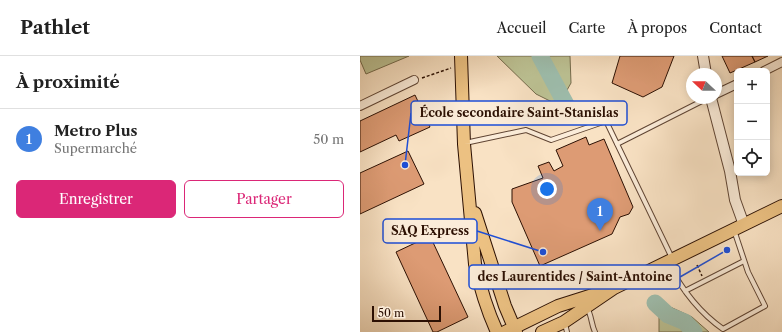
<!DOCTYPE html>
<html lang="fr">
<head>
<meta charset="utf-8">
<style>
	:root { --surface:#fff; --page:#f2f2f2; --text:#222; --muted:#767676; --line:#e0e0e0; --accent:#db2777 }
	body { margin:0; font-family:"Libre Caslon Text",serif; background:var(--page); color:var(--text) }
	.controls { position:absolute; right:12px; top:12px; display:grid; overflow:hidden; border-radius:6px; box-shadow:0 2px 10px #0003 }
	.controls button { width:36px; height:36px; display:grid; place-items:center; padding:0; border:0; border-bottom:1px solid var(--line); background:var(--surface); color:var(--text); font:20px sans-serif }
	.compass { position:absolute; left:326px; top:12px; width:36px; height:36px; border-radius:50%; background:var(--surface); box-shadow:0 2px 10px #0003; rotate:292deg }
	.scale { position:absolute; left:12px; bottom:10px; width:69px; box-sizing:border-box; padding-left:4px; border:2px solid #2c1003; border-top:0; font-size:11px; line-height:14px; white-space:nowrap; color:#2c1003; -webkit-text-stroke:3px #fbecd9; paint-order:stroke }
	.you { position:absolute; left:187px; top:133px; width:14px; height:14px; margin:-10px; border:3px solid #fff; border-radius:50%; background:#1a73e8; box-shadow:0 0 0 6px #1a73e833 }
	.badge { display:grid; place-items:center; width:26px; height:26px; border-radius:50%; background:var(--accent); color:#fff; font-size:13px; font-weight:700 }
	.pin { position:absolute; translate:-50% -33px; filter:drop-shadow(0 1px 2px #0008) }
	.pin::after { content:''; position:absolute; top:21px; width:14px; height:12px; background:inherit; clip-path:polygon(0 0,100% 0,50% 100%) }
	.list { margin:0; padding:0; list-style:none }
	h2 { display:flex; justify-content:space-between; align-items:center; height:52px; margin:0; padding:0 16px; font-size:17px }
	h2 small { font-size:13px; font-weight:400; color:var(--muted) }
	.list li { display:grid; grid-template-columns:26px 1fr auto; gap:12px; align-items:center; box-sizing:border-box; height:60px; padding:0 16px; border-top:1px solid var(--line) }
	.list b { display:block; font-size:15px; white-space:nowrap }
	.list p { margin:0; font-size:13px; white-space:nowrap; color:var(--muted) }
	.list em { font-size:13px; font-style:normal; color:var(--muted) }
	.actions { display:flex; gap:8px; padding:12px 16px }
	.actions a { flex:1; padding:9px 0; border:1px solid var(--accent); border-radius:6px; text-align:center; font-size:14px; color:var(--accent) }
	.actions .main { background:var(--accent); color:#fff }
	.icon { flex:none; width:22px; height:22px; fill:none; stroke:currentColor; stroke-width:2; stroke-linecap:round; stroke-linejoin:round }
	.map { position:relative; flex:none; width:422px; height:276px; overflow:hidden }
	header { display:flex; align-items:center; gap:24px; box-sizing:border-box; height:56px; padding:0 20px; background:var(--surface); border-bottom:1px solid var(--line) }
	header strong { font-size:19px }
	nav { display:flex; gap:22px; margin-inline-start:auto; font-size:14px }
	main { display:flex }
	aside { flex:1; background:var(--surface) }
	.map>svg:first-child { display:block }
</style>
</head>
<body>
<header>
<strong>Pathlet</strong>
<nav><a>Accueil</a><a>Carte</a><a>À propos</a><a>Contact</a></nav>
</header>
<main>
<aside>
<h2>À proximité<small></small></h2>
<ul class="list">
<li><span class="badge" style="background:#3f7fe0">1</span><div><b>Metro Plus</b><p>Supermarché</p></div><em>50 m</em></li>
</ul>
<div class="actions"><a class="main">Enregistrer</a><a>Partager</a></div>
</aside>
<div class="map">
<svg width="422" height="276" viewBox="0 0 422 276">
	<rect width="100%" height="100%" fill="#f9e2c4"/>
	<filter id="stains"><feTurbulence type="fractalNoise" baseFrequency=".005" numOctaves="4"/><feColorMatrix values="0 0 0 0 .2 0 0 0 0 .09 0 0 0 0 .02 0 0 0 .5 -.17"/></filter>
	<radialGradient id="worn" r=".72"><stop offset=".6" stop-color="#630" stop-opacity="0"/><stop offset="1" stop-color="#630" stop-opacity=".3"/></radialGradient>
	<!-- green -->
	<path fill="#bdc395" stroke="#746a4c" d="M 0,0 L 49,0 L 6,18 L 0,4 Z
		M 137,0 L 210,0 L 211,27 L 202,43 L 192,46 L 176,38 Z
		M 306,249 L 332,261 L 349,276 L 299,276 L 299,255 Z"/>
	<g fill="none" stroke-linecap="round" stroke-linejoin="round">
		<!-- river -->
		<path stroke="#9ebfaf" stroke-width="17" d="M 180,0 L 210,56
			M 295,247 L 308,259 L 325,266 L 334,276"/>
	</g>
	<!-- building -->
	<path fill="#dd9b74" stroke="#2c1003" d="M 260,0 L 314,0 L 302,31 L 283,41 L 252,27 Z
		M 362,0 L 392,0 L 395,6 L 370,17 Z
		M 392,0 L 408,0 L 395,6 Z
		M 55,39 L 70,71 L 39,85 L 36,79 L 0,96 L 0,65 Z
		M 226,81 L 229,89 L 244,83 L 273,151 L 269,158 L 260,161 L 252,178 L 180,210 L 152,146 L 152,133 L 183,122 L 178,110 L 189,106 L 194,115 L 203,110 L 196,94 Z
		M 48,95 L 64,128 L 0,158 L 0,117 Z
		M 70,180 L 108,261 L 77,276 L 73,276 L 36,196 Z"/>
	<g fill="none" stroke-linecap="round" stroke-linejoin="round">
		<defs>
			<path id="service" d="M 105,87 L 166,74 L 191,84 L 246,65 L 312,202
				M 257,88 L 348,42
				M 308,207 C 321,232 340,257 363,273 L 405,250 L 388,216 L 374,174
				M 325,235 L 384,205
				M 227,252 C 232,260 231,268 235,276
				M 205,268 L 207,276"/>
			<path id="minor" d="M 404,15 L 422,6
				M 356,38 L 377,28
				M 0,50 L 54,24"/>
			<path id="tertiary" d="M 343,0 L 346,18
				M 351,42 L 370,115 L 375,144 L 384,169"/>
			<path id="primary" d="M 101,0 L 104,88 L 115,208 C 120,231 127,254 137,276
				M 115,157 L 145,250 L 156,276
				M 145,276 L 198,250 L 239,237
				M 182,276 L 204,266 L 254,232 L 422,150"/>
		</defs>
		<!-- service casing -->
		<use href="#service" stroke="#5f4433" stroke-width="6"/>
		<!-- minor casing -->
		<use href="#minor" stroke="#5f4433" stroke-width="10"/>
		<!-- tertiary casing -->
		<use href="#tertiary" stroke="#5f4433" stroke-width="12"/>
		<!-- primary casing -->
		<use href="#primary" stroke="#2c1003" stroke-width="14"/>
		<!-- path -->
		<path stroke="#2c1003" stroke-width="1.5" stroke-dasharray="3 2" stroke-linecap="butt" d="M 62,22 L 91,12
			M 337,209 L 342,220"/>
		<!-- service -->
		<use href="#service" stroke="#fbecd9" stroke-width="4"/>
		<!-- minor -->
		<use href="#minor" stroke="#fbecd9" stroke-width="8"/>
		<!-- tertiary -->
		<use href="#tertiary" stroke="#fbecd9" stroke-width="10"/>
		<!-- primary -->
		<use href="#primary" stroke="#ecc182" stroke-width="12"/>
	</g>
	<!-- callouts -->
	<path fill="none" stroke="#1d4ed8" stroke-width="1.5" d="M45 109L51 57M183 196L117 175M367 194L320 221"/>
	<g fill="#1d4ed8" stroke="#fbecd9" stroke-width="1.5">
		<circle cx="45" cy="109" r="4"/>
		<circle cx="183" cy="196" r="4"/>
		<circle cx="367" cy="194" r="4"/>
	</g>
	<g fill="#fbecd9" stroke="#1d4ed8" stroke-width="1.5">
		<rect x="51" y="45" width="216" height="24" rx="4"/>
		<rect x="23" y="163" width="94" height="24" rx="4"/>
		<rect x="109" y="209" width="211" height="24" rx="4"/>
	</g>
	<g font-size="12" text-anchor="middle" font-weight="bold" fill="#2c1003">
		<text x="159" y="61">École secondaire Saint-Stanislas</text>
		<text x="70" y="179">SAQ Express</text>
		<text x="215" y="225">des Laurentides / Saint-Antoine</text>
	</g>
	<rect width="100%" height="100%" filter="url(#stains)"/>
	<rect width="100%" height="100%" fill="url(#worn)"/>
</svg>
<div class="controls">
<button>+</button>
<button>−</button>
<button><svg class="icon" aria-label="locate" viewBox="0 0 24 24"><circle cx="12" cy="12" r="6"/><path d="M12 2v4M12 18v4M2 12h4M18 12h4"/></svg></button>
</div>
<svg class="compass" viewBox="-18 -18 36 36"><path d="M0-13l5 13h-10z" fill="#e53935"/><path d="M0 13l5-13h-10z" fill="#767676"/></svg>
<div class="scale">50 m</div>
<div class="you"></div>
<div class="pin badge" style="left:240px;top:175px;background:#3f7fe0">1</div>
</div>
</main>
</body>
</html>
